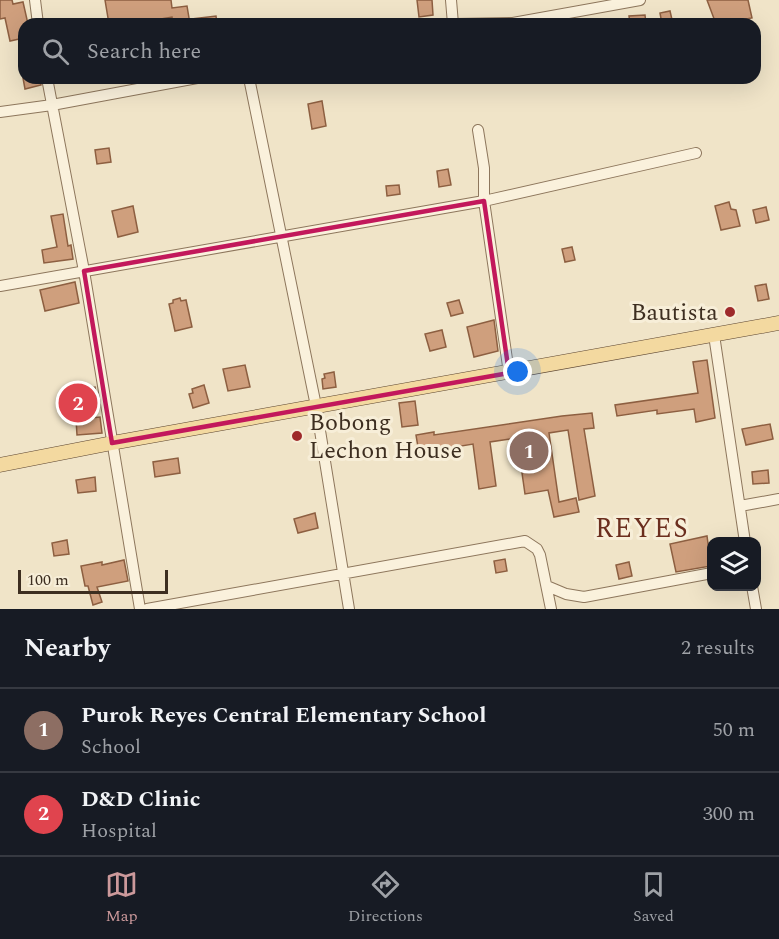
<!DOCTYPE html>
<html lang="en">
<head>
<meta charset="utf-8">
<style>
	:root { --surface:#171b24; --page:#20242c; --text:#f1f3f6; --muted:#9ea1a6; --line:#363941; --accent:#cc999b }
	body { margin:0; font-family:Spectral,serif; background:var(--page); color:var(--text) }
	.controls { position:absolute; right:18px; bottom:18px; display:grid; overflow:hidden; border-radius:12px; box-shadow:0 6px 24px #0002 }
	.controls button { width:54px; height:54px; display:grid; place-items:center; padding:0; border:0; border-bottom:2px solid var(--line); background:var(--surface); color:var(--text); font:30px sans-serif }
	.scale { position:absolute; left:18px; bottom:15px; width:150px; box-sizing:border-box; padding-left:6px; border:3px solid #3d2e20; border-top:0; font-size:16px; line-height:21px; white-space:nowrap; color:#3d2e20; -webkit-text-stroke:4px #f7eed8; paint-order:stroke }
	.you { position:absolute; left:518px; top:372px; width:21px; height:21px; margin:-15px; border:4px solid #fff; border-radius:50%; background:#1a73e8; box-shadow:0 0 0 9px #1a73e833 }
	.badge { display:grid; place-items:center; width:39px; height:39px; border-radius:50%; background:var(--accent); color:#fff; font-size:20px; font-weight:700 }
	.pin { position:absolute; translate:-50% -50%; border:3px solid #fff; box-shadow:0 2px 6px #0006 }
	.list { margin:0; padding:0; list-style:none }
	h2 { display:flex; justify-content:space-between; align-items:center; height:78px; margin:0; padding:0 24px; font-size:26px }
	h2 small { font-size:20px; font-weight:400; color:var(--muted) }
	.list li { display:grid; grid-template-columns:39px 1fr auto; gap:18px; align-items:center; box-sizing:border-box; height:84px; padding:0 24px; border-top:2px solid var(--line) }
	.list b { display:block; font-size:22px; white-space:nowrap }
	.list p { margin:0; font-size:20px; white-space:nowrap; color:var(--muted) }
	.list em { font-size:20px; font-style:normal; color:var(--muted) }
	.icon { flex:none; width:33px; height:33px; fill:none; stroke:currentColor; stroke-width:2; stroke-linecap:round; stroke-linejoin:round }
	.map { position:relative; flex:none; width:779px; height:609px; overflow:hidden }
	.search { position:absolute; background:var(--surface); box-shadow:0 6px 24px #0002; left:18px; right:18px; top:18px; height:66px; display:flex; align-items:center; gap:15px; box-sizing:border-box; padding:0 21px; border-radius:18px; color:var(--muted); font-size:22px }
	.sheet { height:246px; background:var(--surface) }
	nav { display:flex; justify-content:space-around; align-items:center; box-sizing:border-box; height:84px; border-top:2px solid var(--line); background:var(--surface); font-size:16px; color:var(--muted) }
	nav a { display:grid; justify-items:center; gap:3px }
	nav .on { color:var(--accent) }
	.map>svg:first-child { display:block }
</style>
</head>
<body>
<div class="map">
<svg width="779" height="609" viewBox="0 0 779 609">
	<rect width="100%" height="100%" fill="#f0e4c8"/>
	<!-- building -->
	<path fill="#cf9f7d" stroke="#8d5f41" stroke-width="1.5" d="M 0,0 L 12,0 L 13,4 L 23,2 L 28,24 L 24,24 L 24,38 L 10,41 L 5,18 L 0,19 Z
		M 105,0 L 171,0 L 172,8 L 187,6 L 190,24 L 173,24 L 172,17 L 131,24 L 109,24 Z
		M 417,0 L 432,0 L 433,15 L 419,17 Z
		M 707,0 L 748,0 L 752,18 L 716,24 Z
		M 670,11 L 673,24 L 662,24 L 660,13 Z
		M 645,15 L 646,24 L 630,24 L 629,16 Z
		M 216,16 L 217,24 L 193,24 L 192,19 Z
		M 23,78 L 40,78 L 41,85 L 25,89 Z
		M 322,101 L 326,126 L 312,129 L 308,104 Z
		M 109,148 L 111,162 L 97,164 L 95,150 Z
		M 448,169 L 451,185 L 439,187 L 437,171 Z
		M 399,185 L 400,194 L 387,196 L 386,186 Z
		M 729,202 L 731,209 L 736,210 L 740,226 L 721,230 L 715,206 Z
		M 133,206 L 138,232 L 118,237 L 112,211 Z
		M 766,207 L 769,220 L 756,223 L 753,210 Z
		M 63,214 L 68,246 L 71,245 L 73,259 L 44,263 L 42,250 L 57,247 L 51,216 Z
		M 572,247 L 575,260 L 565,262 L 562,249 Z
		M 75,282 L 79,303 L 45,311 L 40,290 Z
		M 766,284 L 769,299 L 758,301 L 755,286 Z
		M 180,298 L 181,301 L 186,300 L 192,327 L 175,331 L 169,304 L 173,303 L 173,300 Z
		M 459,300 L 463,313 L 451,316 L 447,303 Z
		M 494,320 L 498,351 L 474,357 L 467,327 Z
		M 442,330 L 446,347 L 430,351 L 425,334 Z
		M 707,360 L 715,418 L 696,422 L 694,409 L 657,414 L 657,410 L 617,416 L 615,405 L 698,393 L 693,362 Z
		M 245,365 L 250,387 L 228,391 L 223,369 Z
		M 334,372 L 336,387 L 323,389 L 322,379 L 325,378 L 324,374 Z
		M 204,385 L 209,403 L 193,408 L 189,394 L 193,393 L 192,389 Z
		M 95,387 L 97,400 L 88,401 L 91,418 L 100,417 L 102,433 L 77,435 L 76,419 L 70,420 L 65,392 Z
		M 415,401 L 418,425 L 402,427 L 399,403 Z
		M 592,413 L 594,428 L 584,429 L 595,496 L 579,500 L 568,430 L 549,433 L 559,502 L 576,498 L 579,512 L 554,517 L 548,490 L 525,494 L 517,438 L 490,442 L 496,486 L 479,489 L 473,444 L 419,453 L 416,435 L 434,432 L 434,435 L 562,416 Z
		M 770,424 L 773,439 L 746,445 L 742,429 Z
		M 178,458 L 180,473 L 155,477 L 153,462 Z
		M 768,470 L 769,483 L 753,484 L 752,472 Z
		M 95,477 L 96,491 L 78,493 L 76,480 Z
		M 315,513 L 318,528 L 298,533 L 294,519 Z
		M 707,536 L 711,566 L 676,572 L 670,544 Z
		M 67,540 L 69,554 L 54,556 L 52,543 Z
		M 505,559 L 507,571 L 496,573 L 494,561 Z
		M 124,560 L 128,581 L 97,587 L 102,602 L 93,605 L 88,586 L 85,586 L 81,566 L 102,562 L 102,565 Z
		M 629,562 L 632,576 L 619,579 L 616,565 Z"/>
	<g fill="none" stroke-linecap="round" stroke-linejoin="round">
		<defs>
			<path id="minor" d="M 35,0 L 38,24
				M 451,0 L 453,24
				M 455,24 L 513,23 L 640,0
				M 47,78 L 84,271 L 140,609
				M 249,78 L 316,406 L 349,609
				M 0,112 L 52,105 L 197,78
				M 478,130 L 484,168 L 484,201 L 509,373
				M 0,286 L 484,201 L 696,153
				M 714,335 L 745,542
				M 740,506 L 779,499
				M 547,586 L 566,594 L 584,597 L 712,573
				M 752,586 L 756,609
				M 147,609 L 525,541 L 537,549 L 540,555 L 551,609"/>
			<path id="major" d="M 0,465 L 112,443 L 779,323"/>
		</defs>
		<!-- minor casing -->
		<use href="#minor" stroke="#8d765c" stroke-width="12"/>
		<!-- major casing -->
		<use href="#major" stroke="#5b4430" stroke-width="15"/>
		<!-- minor -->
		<use href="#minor" stroke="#faf1dc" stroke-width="10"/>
		<!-- major -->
		<use href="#major" stroke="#f3d9a0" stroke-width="14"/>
	</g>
	<!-- marked area -->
	<path fill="none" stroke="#c2185b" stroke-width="4.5" stroke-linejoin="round" d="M 484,201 L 509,373 L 112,443 L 84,271 Z"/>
	<!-- markers -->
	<g fill="#9e2a2b" stroke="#f7eed8" stroke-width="2">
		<circle cx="730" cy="312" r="6"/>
		<circle cx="297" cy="436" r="6"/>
	</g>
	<g text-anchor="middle" stroke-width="6" stroke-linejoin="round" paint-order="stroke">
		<!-- poi labels -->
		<g font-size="24" fill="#3d2e20" stroke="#f7eed8" text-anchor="end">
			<text x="718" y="320">Bautista</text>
			<text x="309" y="430" text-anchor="start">Bobong<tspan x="309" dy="28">Lechon House</tspan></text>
		</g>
		<!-- quarter labels -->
		<g font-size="27" letter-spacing="1.5" fill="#6b2e1e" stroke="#f7eed8">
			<text x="642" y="537">REYES</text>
		</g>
	</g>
</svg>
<div class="controls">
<button><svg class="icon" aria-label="layers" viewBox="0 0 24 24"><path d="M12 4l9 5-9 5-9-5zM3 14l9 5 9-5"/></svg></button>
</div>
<div class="scale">100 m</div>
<div class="you"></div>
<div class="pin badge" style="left:529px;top:451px;background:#8d6e63">1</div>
<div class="pin badge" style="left:78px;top:403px;background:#e0444e">2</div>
<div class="search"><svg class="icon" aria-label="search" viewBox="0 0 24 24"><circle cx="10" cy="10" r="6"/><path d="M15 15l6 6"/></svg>Search here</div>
</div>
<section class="sheet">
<h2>Nearby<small>2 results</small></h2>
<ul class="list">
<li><span class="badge" style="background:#8d6e63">1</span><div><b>Purok Reyes Central Elementary School</b><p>School</p></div><em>50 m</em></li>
<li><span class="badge" style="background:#e0444e">2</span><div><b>D&amp;D Clinic</b><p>Hospital</p></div><em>300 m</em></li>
</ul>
</section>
<nav>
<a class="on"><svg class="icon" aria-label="map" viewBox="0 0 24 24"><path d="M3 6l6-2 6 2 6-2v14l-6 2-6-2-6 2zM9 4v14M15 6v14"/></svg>Map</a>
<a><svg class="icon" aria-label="directions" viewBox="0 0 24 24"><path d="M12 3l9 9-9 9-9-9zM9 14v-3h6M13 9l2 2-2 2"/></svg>Directions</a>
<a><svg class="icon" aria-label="saved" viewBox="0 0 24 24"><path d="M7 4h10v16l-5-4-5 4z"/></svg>Saved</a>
</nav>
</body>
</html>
